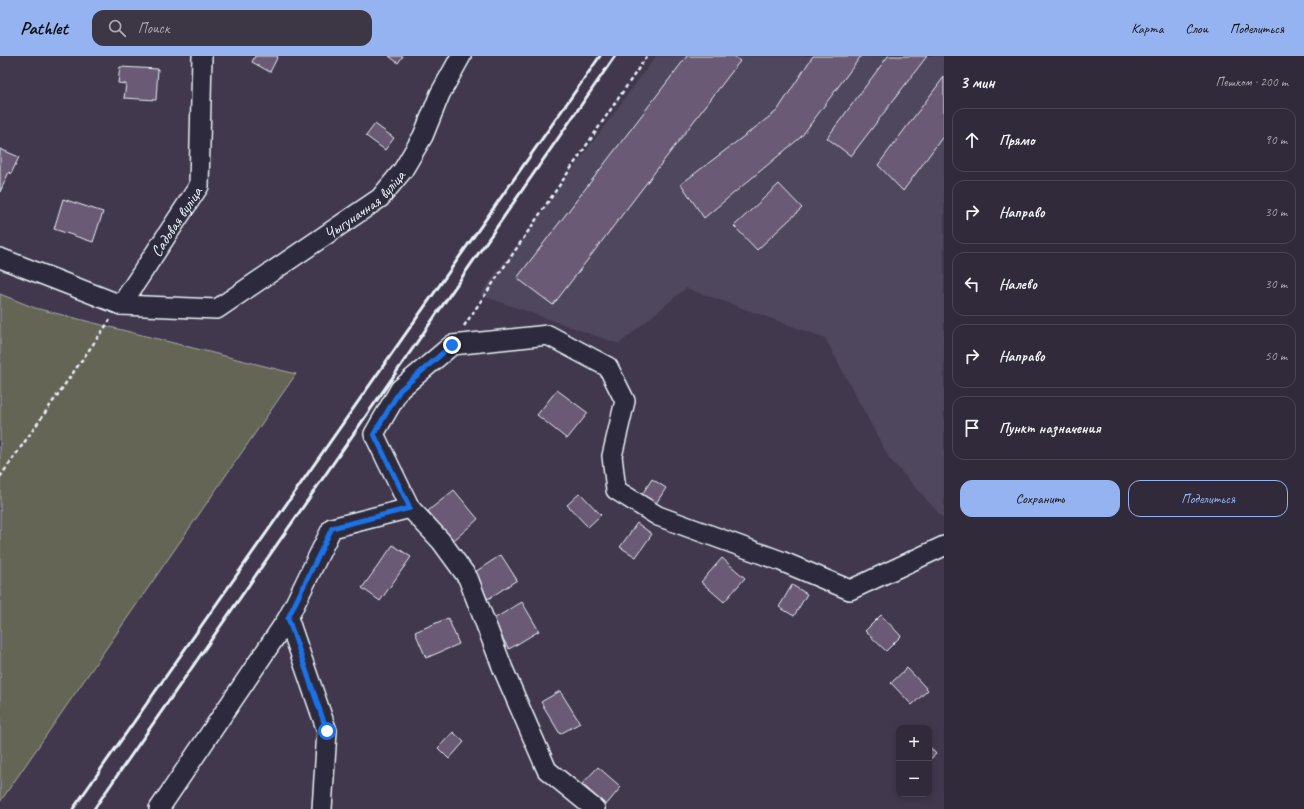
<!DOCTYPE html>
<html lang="ru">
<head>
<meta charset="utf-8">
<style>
	:root { --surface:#312a3a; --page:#3d3645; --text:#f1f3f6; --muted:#a8a7af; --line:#4c4654; --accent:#95b2f1 }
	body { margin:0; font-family:Caveat,sans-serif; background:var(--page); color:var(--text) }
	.controls { position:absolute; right:12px; bottom:12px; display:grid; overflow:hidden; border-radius:8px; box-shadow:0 2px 6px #0003 }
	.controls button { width:36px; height:36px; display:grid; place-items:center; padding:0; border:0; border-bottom:1px solid var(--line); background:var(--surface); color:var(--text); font:20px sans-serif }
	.stop { position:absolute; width:12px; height:12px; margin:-9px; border:3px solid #1a73e8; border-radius:50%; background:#fff }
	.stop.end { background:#1a73e8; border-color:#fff; box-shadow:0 1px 4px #0008 }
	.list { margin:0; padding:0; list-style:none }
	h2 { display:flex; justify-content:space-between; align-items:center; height:52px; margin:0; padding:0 16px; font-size:17px }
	h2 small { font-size:13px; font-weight:400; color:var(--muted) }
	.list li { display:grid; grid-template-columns:26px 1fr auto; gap:12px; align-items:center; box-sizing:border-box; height:64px; margin:0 8px 8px; padding:0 8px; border:1px solid var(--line); border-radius:12px }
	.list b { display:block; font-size:15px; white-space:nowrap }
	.list em { font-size:13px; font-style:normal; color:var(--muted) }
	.actions { display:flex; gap:8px; padding:12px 16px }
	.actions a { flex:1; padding:9px 0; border:1px solid var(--accent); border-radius:12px; text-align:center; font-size:14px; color:var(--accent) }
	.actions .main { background:var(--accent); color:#111 }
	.icon { flex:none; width:22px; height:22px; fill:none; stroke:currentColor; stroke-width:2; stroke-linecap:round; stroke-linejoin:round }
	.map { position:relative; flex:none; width:944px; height:753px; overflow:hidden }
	header { display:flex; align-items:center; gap:24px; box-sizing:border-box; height:56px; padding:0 20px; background:var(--accent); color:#111 }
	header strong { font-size:19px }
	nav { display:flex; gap:22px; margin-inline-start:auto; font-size:14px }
	.search { width:280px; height:36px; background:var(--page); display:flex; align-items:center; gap:10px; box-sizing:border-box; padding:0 14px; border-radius:12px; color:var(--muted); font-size:15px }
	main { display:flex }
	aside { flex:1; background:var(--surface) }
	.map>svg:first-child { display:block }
</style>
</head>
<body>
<header>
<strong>Pathlet</strong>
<div class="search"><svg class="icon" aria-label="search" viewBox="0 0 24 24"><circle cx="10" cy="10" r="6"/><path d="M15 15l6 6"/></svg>Поиск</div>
<nav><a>Карта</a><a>Слои</a><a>Поделиться</a></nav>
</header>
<main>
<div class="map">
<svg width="944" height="753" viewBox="0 0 944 753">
	<rect width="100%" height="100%" fill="#41384e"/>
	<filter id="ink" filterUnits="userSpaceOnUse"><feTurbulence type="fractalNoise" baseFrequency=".025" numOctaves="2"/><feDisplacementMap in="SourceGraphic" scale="8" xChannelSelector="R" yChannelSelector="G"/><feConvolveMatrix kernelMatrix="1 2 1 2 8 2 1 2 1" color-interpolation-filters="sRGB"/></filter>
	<g filter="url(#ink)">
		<!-- built -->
		<path fill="#50465d" d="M 656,0 L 944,0 L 944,463 L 889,402 L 825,282 L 686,232 L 619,288 L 480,239 Z"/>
		<!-- green -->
		<path fill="#656557" stroke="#a6aba8" d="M 0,238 L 35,252 L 296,318 L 0,746 Z"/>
		<!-- building -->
		<path fill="#6a5a75" stroke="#e8f1f8" d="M 255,0 L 278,0 L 270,16 L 252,6 Z
			M 389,0 L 403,0 L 398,7 Z
			M 687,0 L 734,0 L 740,5 L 553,249 L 517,222 Z
			M 813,0 L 861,0 L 801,81 L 704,162 L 681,128 L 777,55 Z
			M 888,0 L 927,0 L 851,100 L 827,82 Z
			M 120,11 L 158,13 L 156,44 L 124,42 L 126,28 L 118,27 Z
			M 944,21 L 944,79 L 903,135 L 878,109 Z
			M 375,68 L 394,82 L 385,94 L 366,80 Z
			M 0,93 L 19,101 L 11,118 L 9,116 L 0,136 Z
			M 779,128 L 802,152 L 757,194 L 734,170 Z
			M 63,143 L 103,156 L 93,186 L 54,173 Z
			M 557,334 L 588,357 L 567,383 L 537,359 Z
			M 652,423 L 666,432 L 655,449 L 641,440 Z
			M 454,434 L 478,463 L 453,485 L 428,455 Z
			M 580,437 L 601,459 L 588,471 L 567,449 Z
			M 637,467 L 652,478 L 636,501 L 620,491 Z
			M 393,489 L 411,501 L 380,545 L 362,532 Z
			M 501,499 L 517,524 L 488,543 L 472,518 Z
			M 722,502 L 745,522 L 724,546 L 701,526 Z
			M 792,529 L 807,538 L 794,560 L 779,551 Z
			M 522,546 L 539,575 L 509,593 L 492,564 Z
			M 881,559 L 901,580 L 886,595 L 865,575 Z
			M 448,562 L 459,588 L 426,602 L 415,576 Z
			M 907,612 L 928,634 L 912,649 L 891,627 Z
			M 560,635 L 580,667 L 560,678 L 541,646 Z
			M 453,676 L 464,686 L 449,703 L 438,692 Z
			M 929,690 L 936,698 L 929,704 Z
			M 598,711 L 621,731 L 606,749 L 582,728 Z"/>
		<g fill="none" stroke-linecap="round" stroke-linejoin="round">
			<defs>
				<g id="street">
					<path id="s1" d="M 0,202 L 121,249 L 217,253 L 380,142 L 403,114 L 423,80 L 440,38 L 461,0"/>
					<path id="s2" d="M 121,249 L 199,130 L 202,0"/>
					<path d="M 410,452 L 441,485 L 468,522 L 503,613 L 547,714 L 595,753"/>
					<path d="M 159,753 L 288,562"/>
					<path d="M 322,753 L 327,675 L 288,562 L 332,472 L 410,452 L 374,378 L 400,333 L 452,289 L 548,279 L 608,311 L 625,345 L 612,400 L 616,434 L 658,460 L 781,505 L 850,534 L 944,490"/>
				</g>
			</defs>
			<!-- street casing -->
			<use href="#street" stroke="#e8f1f8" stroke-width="22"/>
			<!-- path -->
			<path stroke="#e8f1f8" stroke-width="2.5" stroke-dasharray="4 3" stroke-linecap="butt" d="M 464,270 L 647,0
				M 0,421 L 110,264"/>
			<!-- street -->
			<use href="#street" stroke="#2f2a3d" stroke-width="19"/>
			<!-- rail -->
			<path stroke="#e8f1f8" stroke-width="3" d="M 73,753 L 600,0
				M 94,753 L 615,0"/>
		</g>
	</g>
	<g fill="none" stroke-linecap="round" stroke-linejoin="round" filter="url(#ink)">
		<!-- route -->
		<path stroke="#1a73e8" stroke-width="5" d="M 327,675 L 288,562 L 332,472 L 410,452 L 374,378 L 400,334 L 452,289"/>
	</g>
	<g text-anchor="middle" stroke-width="3" stroke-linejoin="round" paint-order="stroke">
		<!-- street labels -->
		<g font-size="16" fill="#e8f1f8" stroke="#2f2a3d">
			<text dy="6" stroke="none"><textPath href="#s1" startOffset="407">Чыгуначная вуліца</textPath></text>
			<text dy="6" stroke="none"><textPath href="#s2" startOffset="100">Садовая вуліца</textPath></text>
		</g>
	</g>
</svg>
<div class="controls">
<button>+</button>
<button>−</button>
</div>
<div class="stop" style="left:327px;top:675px"></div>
<div class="stop end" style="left:452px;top:289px"></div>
</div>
<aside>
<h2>3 мин<small>Пешком · 200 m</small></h2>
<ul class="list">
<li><svg class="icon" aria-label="ahead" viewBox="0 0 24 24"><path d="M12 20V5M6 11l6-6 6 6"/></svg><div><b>Прямо</b></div><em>90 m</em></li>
<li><svg class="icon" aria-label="right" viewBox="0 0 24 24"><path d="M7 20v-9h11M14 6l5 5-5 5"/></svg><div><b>Направо</b></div><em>30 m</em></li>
<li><svg class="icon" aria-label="left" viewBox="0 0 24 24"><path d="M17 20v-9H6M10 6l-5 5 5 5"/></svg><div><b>Налево</b></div><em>30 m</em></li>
<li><svg class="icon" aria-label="right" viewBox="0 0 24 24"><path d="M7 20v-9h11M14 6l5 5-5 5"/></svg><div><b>Направо</b></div><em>50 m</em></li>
<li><svg class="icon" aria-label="arrive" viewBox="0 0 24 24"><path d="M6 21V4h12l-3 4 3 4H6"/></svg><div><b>Пункт назначения</b></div></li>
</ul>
<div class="actions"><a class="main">Сохранить</a><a>Поделиться</a></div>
</aside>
</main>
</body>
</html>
